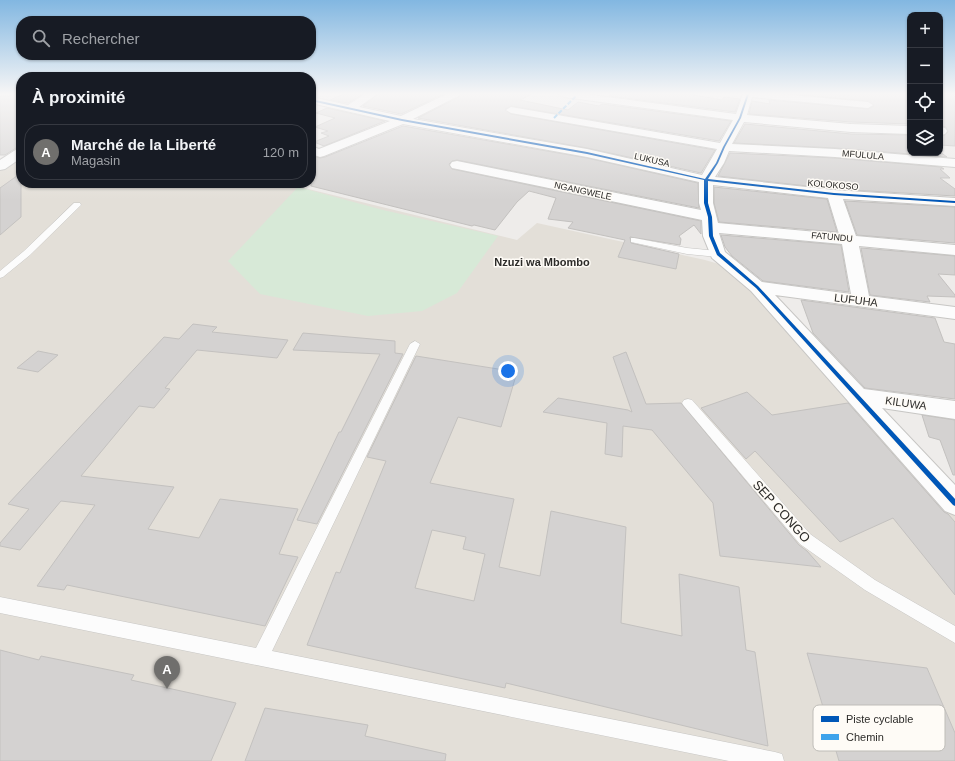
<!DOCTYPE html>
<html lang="fr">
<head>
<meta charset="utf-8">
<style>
	:root { --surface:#171b24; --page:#20242c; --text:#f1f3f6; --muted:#9ea1a6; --line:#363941; --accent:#706f6d }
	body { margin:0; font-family:Arial,sans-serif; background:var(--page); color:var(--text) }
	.controls { position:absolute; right:12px; top:12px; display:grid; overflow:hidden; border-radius:8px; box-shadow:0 1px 3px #0004 }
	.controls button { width:36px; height:36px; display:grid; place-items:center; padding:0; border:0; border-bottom:1px solid var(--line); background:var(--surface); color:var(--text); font:20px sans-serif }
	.you { position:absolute; left:508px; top:371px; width:14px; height:14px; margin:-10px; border:3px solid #fff; border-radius:50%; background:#1a73e8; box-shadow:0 0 0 6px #1a73e833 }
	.badge { display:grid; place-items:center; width:26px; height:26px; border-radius:50%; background:var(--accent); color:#fff; font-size:13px; font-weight:700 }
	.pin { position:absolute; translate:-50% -33px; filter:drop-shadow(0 1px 2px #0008) }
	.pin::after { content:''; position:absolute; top:21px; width:14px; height:12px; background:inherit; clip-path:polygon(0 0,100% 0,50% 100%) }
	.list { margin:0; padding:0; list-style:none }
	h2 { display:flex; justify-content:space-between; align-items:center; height:52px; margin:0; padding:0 16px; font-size:17px }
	h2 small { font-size:13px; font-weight:400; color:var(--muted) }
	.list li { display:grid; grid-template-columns:26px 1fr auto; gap:12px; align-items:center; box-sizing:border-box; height:56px; margin:0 8px 8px; padding:0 8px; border:1px solid var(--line); border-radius:16px }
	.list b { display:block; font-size:15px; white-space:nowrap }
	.list p { margin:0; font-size:13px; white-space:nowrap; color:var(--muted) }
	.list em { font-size:13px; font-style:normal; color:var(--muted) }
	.icon { flex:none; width:22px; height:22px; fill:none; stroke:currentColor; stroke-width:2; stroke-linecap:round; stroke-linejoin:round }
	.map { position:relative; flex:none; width:955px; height:761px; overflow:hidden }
	.search { position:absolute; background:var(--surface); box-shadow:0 1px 3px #0004; left:16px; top:16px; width:300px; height:44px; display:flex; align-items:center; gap:10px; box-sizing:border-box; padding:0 14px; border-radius:16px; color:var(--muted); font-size:15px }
	.panel { position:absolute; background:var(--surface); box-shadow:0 1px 3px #0004; left:16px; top:72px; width:300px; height:116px; border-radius:16px }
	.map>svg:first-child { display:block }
</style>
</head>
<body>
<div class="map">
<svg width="955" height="761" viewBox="0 0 955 761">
	<rect width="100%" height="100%" fill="#eeecea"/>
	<!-- built -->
	<path fill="#e3dfd8" d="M 21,150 L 21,183 L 300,183 L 296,186 L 517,240 L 537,223 L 705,260 L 733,268 L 955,498 L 955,761 L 0,761 L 0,164 Z"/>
	<!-- green -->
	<path fill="#d7e9d7" d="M 298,187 L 383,210 L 498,236 L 457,293 L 422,311 L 368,316 L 260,294 L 228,261 Z"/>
	<!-- building -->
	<path fill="#d4d2d1" stroke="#c3c1bf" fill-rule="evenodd" d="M 13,94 L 21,94 L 21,147 L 16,148 L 5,155 L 0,155 L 0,96 L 9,96 Z
		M 344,94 L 363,94 L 348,103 L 330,100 Z
		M 378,94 L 444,94 L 401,114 L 363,106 Z
		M 460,94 L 532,94 L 520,100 L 568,110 L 578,102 L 599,106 L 602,104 L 731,121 L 719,141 L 511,106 L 505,109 L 511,114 L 715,150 L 701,173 L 587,148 L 418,118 L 459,97 Z
		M 611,94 L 688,94 L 722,100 L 724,97 L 740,99 L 735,112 L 609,96 Z
		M 791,94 L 850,95 L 848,94 L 910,94 L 910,124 L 851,122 L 749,114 L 752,101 L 770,104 L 769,100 L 868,109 L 874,106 L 868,101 Z
		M 940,94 L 955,94 L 955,146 L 940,145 L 940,136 L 945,135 L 948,132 L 946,127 L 940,126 Z
		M 327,108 L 385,121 L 324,146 L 314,142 L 329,136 L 321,133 L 328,131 L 315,127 L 335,118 L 316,113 Z
		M 745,124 L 851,134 L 910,135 L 910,153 L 940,152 L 947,157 L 835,148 L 734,143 Z
		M 403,126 L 587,158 L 698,183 L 699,208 L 457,160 L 452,161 L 449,164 L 452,169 L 701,221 L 701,234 L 694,225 L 679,236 L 681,239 L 680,245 L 630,237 L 631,243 L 679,254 L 676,269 L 618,257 L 625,240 L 568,228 L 573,222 L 548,219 L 556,198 L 529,191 L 517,202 L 495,230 L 474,225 L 472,226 L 311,186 L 311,159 L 316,157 L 320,158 L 325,157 Z
		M 730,153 L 835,158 L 941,167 L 944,169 L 940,169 L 950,178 L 940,178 L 955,189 L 955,196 L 834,189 L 718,176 Z
		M 21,173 L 21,217 L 0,235 L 0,188 Z
		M 714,187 L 827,199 L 837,232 L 719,222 L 714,203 Z
		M 845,201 L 955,207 L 955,243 L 857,235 Z
		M 721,235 L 841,245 L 849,292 L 763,281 L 732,256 L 725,247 Z
		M 861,248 L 955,256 L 955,275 L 938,274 L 955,295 L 955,297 L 927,296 L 930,302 L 870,295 Z
		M 801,300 L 935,318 L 944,342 L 955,344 L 955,399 L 865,388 L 813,333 Z
		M 193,324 L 217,327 L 212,332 L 288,340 L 277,358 L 197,350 L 165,388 L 170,389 L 154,408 L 139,406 L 81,476 L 174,487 L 148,529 L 199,538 L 220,499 L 298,509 L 279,554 L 298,557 L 265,626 L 67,585 L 64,590 L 37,586 L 95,505 L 61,501 L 20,550 L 0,546 L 0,543 L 29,509 L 8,504 L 164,337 L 179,339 Z
		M 303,333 L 395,341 L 395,353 L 403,354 L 317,524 L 297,520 L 339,432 L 341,432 L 380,354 L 293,350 Z
		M 38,351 L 58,355 L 38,372 L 17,368 Z
		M 626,352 L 646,404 L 681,403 L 799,545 L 807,551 L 821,567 L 720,556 L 713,503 L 652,430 L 623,426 L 622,457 L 605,454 L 607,423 L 543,412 L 558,398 L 628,410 L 632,412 L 613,357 Z
		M 416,356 L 517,372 L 501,427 L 458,417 L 430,483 L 514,499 L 499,567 L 540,576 L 551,511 L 626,527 L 621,623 L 682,636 L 679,574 L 739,587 L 746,650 L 755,652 L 768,746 L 506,683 L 505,688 L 307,645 L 336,572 L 340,573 L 386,461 L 367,457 ZM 432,530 L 466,537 L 463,549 L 485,554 L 474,601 L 415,588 Z
		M 747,392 L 772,415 L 848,403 L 944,512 L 948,514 L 955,522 L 955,595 L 893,518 L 840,542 L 755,451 L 746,459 L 701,408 Z
		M 922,415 L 955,420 L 955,475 L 953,475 L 940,440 L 929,437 Z
		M 0,650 L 39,660 L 41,656 L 134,675 L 131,680 L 236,703 L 211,761 L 0,761 Z
		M 807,653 L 927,668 L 955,733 L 955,761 L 839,761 Z
		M 265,708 L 368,725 L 365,736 L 446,754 L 445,761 L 245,761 Z"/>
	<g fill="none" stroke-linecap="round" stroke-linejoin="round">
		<defs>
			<path id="service" d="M 74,203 L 80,203 L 81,205 L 30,255 L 3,277 L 0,278 L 0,271 L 24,251 Z
				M 631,238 L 634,238 L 687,248 L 718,251 L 722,254 L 718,257 L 687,254 L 631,242 Z
				M 415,341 L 420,344 L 272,651 L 775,752 L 782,754 L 784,761 L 729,761 L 0,613 L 0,597 L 256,648 L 410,344 Z
				M 688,399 L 692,400 L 810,534 L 875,580 L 955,626 L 955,643 L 865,590 L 800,544 L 684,406 L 682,403 L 684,400 Z"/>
			<path id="minor" d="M 365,94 L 377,94 L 359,107 L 401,116 L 447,94 L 459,94 L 458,96 L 413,119 L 587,149 L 702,175 L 717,149 L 511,113 L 506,110 L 511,107 L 720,143 L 733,120 L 564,97 L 559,94 L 584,94 L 736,114 L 743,94 L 779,94 L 868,102 L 873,105 L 868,108 L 752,97 L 747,115 L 851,124 L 910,126 L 910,134 L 851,132 L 744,122 L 732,144 L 835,149 L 955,159 L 955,167 L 835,157 L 729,151 L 724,163 L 715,177 L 834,190 L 955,198 L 955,206 L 843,199 L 856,236 L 955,245 L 955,255 L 859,246 L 869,296 L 955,307 L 955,319 L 775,295 L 864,389 L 955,401 L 955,419 L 882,408 L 955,485 L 955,515 L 945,511 L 751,291 L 712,258 L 703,236 L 702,220 L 457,169 L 452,168 L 450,165 L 452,162 L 457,161 L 701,210 L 699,203 L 699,182 L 587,157 L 403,124 L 324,156 L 320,157 L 311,154 L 311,146 L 319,149 L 390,121 L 311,103 L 311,97 L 348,105 ZM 713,185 L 828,198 L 839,234 L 718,223 L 713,203 ZM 719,233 L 842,244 L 851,294 L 762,282 L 725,252 Z
				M 940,127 L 945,128 L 947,131 L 945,134 L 940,135 Z
				M 21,148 L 21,158 L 5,169 L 0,170 L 0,160 L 17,149 Z"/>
		</defs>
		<!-- service casing -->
		<use href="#service" stroke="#c7c6c4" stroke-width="1"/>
		<!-- minor casing -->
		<use href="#minor" stroke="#c7c6c4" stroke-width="2"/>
		<!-- service -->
		<use href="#service" fill="#fcfcfc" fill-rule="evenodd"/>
		<!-- minor -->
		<use href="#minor" fill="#fcfcfc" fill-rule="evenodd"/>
		<!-- quiet -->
		<path stroke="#3ea3eb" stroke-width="2" stroke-dasharray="4.5 2" stroke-linecap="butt" d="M 554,118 L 576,96"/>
		<defs>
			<path id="cycleway" d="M 747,94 L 749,94 L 741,118 L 725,147 L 718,163 L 708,179 L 834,193 L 955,201 L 955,203 L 834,195 L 708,181 L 708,203 L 712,217 L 713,236 L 720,253 L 758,286 L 955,499 L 955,506 L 953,505 L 756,288 L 717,255 L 709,236 L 708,217 L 704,203 L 704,180 L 587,154 L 402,121 L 311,101 L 311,99 L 402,119 L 587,152 L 705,179 L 716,163 L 723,147 L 739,118 Z"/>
		</defs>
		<!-- cycleway casing -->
		<use href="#cycleway" stroke="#fefbf6" stroke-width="3"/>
		<!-- cycleway -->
		<use href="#cycleway" fill="#0057b8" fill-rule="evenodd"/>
	</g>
	<!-- sky -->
	<linearGradient id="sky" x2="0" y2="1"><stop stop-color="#82b7e1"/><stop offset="0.47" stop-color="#f7f6f6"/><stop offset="1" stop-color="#f7f6f6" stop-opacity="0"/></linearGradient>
	<rect width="955" height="200" fill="url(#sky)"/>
	<g text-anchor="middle" stroke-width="3" stroke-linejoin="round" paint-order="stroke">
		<!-- far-street labels -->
		<g font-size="9" fill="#2c2b29" stroke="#fefbf6">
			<text transform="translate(863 155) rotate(5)" y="3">MFULULA</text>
			<text transform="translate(652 160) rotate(13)" y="3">LUKUSA</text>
			<text transform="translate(833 185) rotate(5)" y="3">KOLOKOSO</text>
			<text transform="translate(583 191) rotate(12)" y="3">NGANGWELE</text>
			<text transform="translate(832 237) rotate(5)" y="3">FATUNDU</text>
		</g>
		<!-- far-quarter labels -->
		<g font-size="11" font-weight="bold" fill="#2c2b29" stroke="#fefbf6">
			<text x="542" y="266">Nzuzi wa Mbombo</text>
		</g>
		<!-- street labels -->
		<g font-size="11" fill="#2c2b29" stroke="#fefbf6">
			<text transform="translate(856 300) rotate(7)" y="4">LUFUHA</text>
			<text transform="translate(906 403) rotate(8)" y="4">KILUWA</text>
		</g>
		<!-- near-street labels -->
		<g font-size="13" fill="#2c2b29" stroke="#fefbf6">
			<text transform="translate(782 511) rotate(48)" y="5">SEP CONGO</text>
		</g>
	</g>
	<!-- legend -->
	<rect x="813" y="705" width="132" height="46" rx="6" fill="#fefbf6" stroke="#bfbdb8" stroke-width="1"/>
	<rect x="821" y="716" width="18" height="6" fill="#0057b8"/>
	<rect x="821" y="734" width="18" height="6" fill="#3ea3eb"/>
	<g font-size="11" fill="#2c2b29">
		<text x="846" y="723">Piste cyclable</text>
		<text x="846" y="741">Chemin</text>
	</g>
</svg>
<div class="controls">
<button>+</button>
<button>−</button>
<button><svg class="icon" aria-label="locate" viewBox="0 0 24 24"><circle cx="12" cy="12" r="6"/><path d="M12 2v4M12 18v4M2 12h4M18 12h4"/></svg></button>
<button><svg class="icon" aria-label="layers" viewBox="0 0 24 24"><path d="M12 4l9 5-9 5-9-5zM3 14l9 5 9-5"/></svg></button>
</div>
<div class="you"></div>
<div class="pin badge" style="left:167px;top:689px">A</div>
<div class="search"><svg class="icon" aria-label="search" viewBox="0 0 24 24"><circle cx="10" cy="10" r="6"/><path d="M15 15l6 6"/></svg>Rechercher</div>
<section class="panel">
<h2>À proximité<small></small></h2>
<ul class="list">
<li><span class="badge">A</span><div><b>Marché de la Liberté</b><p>Magasin</p></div><em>120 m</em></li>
</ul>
</section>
</div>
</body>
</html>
